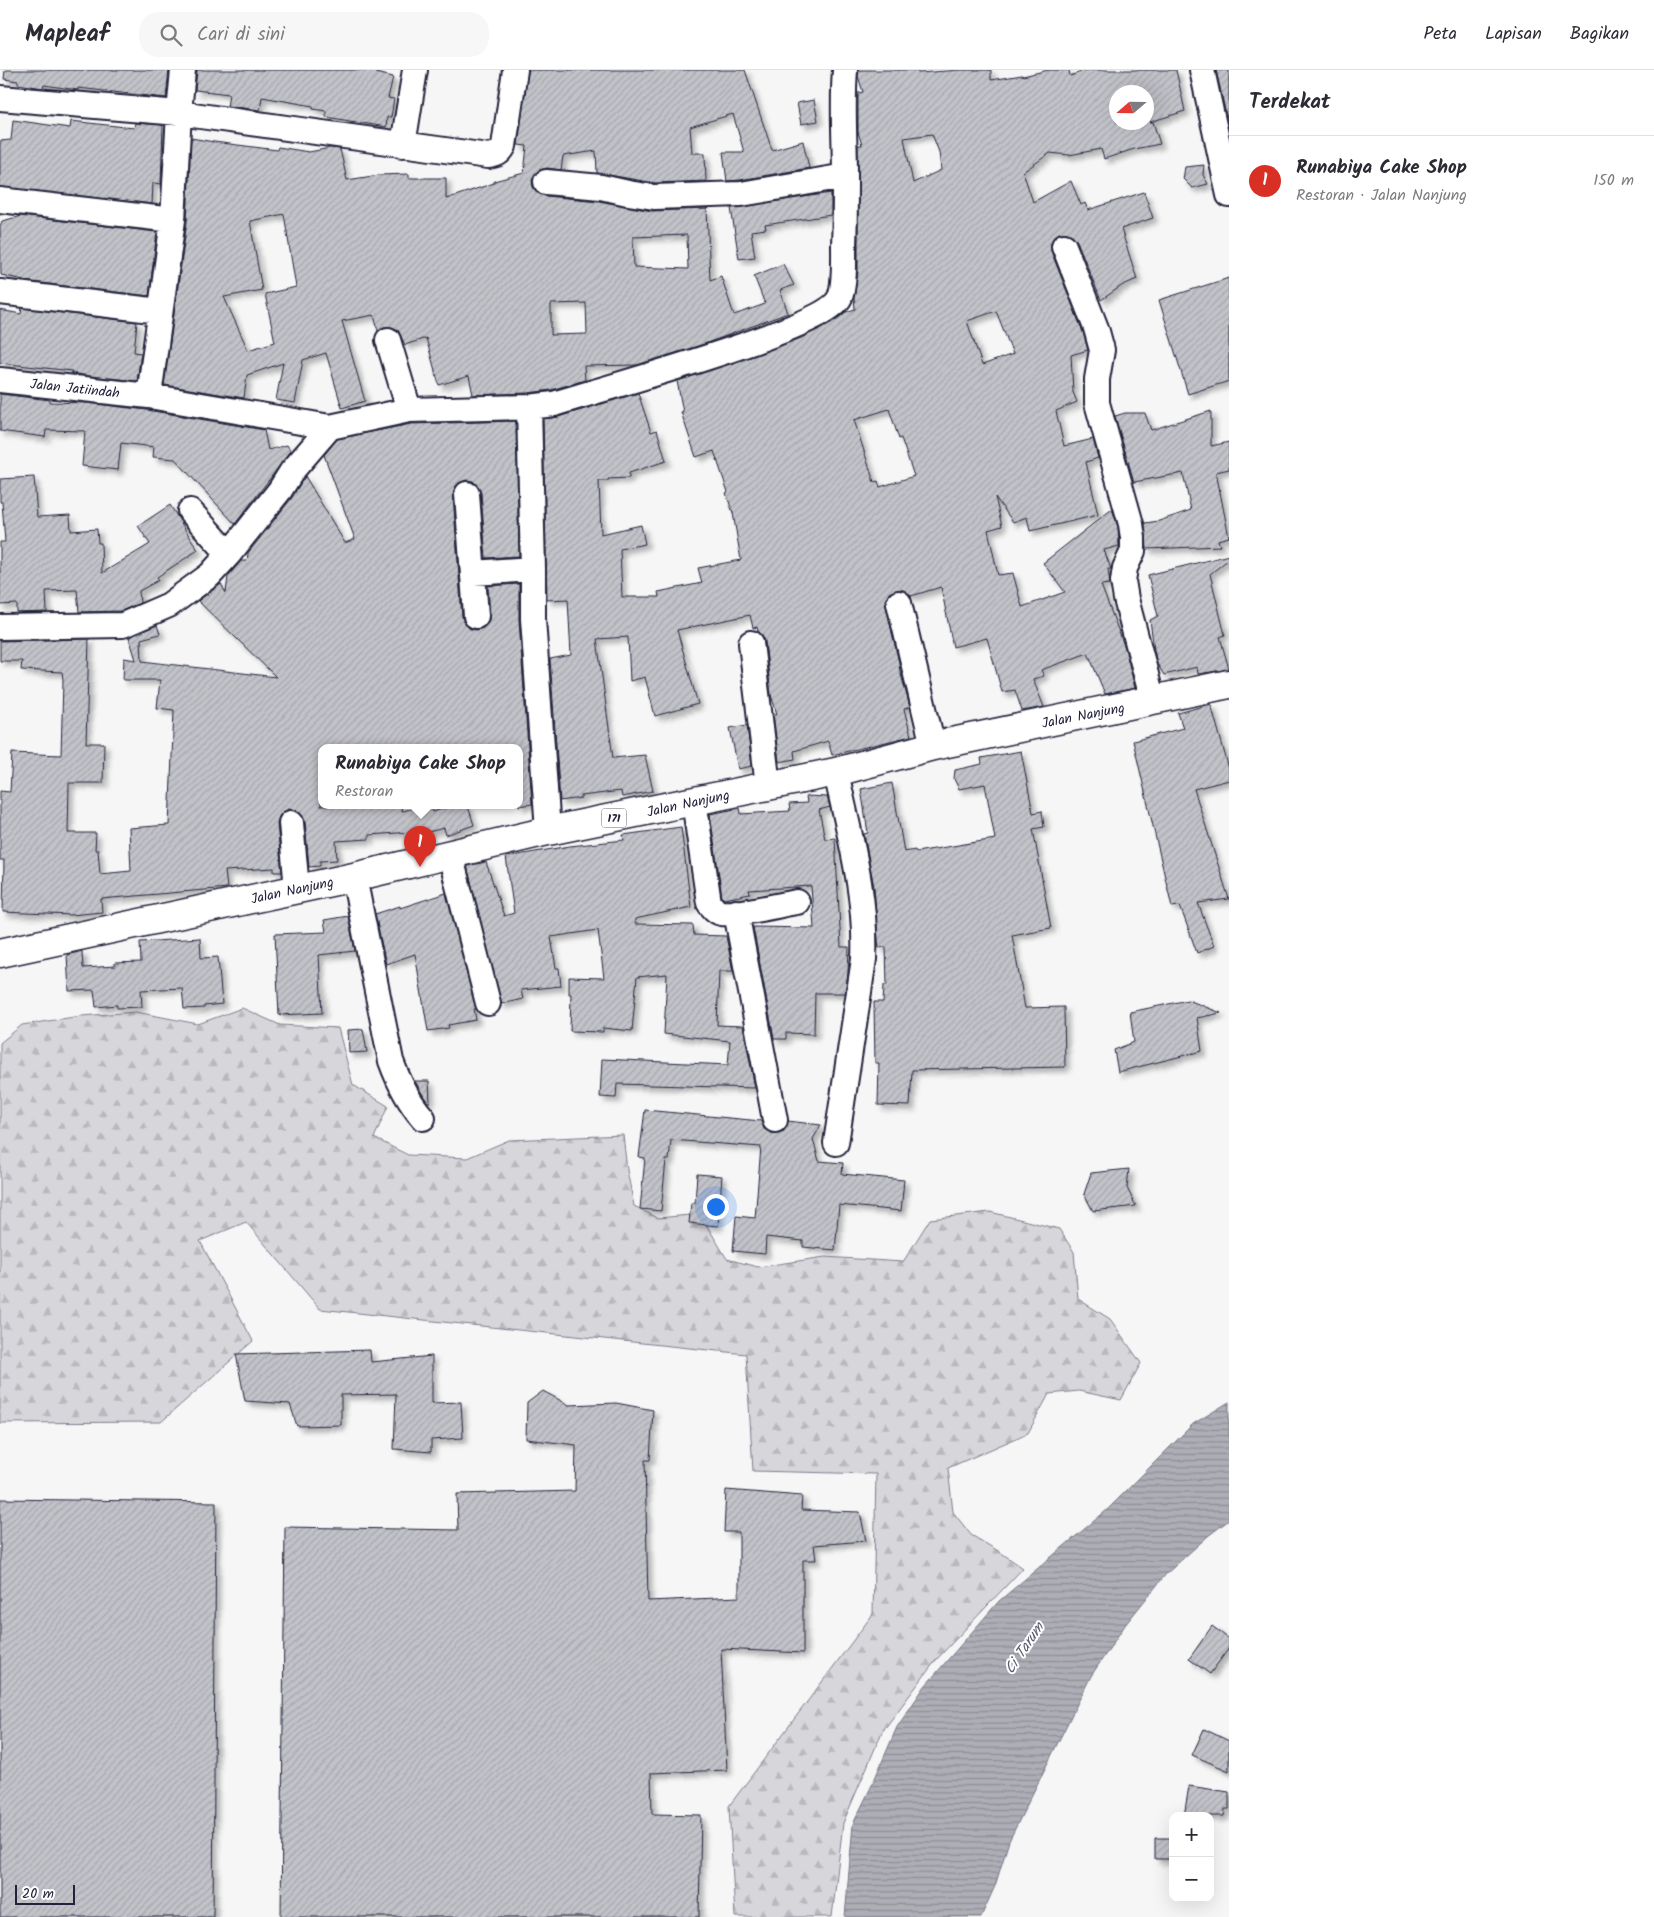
<!DOCTYPE html>
<html lang="id">
<head>
<meta charset="utf-8">
<style>
	:root { --surface:#fff; --page:#f7f7f7; --text:#2b2b33; --muted:#7c7c81; --line:#e1e1e2; --accent:#d93025 }
	body { margin:0; font-family:Kalam,sans-serif; background:var(--page); color:var(--text) }
	.controls { position:absolute; right:15px; bottom:15px; display:grid; overflow:hidden; border-radius:10px; box-shadow:0 5px 20px #0002 }
	.controls button { width:45px; height:45px; display:grid; place-items:center; padding:0; border:0; border-bottom:1px solid var(--line); background:var(--surface); color:var(--text); font:25px sans-serif }
	.compass { position:absolute; left:1109px; top:15px; width:45px; height:45px; border-radius:50%; background:var(--surface); box-shadow:0 5px 20px #0002; rotate:250deg }
	.scale { position:absolute; left:15px; bottom:12px; width:60px; box-sizing:border-box; padding-left:5px; border:2px solid #22223b; border-top:0; font-size:14px; line-height:18px; white-space:nowrap; color:#22223b; -webkit-text-stroke:4px #fff; paint-order:stroke }
	.you { position:absolute; left:715px; top:1136px; width:18px; height:18px; margin:-12px; border:4px solid #fff; border-radius:50%; background:#1a73e8; box-shadow:0 0 0 8px #1a73e833 }
	.badge { display:grid; place-items:center; width:32px; height:32px; border-radius:50%; background:var(--accent); color:#fff; font-size:16px; font-weight:700 }
	.pin { position:absolute; translate:-50% -41px; filter:drop-shadow(0 1px 2px #0008) }
	.pin::after { content:''; position:absolute; top:26px; width:18px; height:15px; background:inherit; clip-path:polygon(0 0,100% 0,50% 100%) }
	.popup { position:absolute; left:318px; top:674px; width:205px; height:65px; box-sizing:border-box; display:grid; place-content:center; border-radius:10px; background:var(--surface); filter:drop-shadow(0 1px 4px #0005); font-size:16px; white-space:nowrap; color:var(--muted) }
	.popup b { font-size:19px; color:var(--text) }
	.popup::after { content:''; position:absolute; left:50%; top:100%; margin-left:-10px; border:10px solid transparent; border-top-color:var(--surface) }
	.list { margin:0; padding:0; list-style:none }
	h2 { display:flex; justify-content:space-between; align-items:center; height:65px; margin:0; padding:0 20px; font-size:21px }
	h2 small { font-size:16px; font-weight:400; color:var(--muted) }
	.list li { display:grid; grid-template-columns:32px 1fr auto; gap:15px; align-items:center; box-sizing:border-box; height:90px; padding:0 20px; border-top:1px solid var(--line) }
	.list b { display:block; font-size:19px; white-space:nowrap }
	.list p { margin:0; font-size:16px; white-space:nowrap; color:var(--muted) }
	.list em { font-size:16px; font-style:normal; color:var(--muted) }
	.icon { flex:none; width:28px; height:28px; fill:none; stroke:currentColor; stroke-width:2; stroke-linecap:round; stroke-linejoin:round }
	.map { position:relative; flex:none; width:1229px; height:1847px; overflow:hidden }
	header { display:flex; align-items:center; gap:30px; box-sizing:border-box; height:70px; padding:0 25px; background:var(--surface); border-bottom:1px solid var(--line) }
	header strong { font-size:24px }
	nav { display:flex; gap:28px; margin-inline-start:auto; font-size:18px }
	.search { width:350px; height:45px; background:var(--page); display:flex; align-items:center; gap:12px; box-sizing:border-box; padding:0 18px; border-radius:20px; color:var(--muted); font-size:19px }
	main { display:flex }
	aside { flex:1; background:var(--surface) }
	.map>svg:first-child { display:block }
</style>
</head>
<body>
<header>
<strong>Mapleaf</strong>
<div class="search"><svg class="icon" aria-label="search" viewBox="0 0 24 24"><circle cx="10" cy="10" r="6"/><path d="M15 15l6 6"/></svg>Cari di sini</div>
<nav><a>Peta</a><a>Lapisan</a><a>Bagikan</a></nav>
</header>
<main>
<div class="map">
<svg width="1229" height="1847" viewBox="0 0 1229 1847">
	<defs>
		<pattern id="forest-firs" width="22" height="20" patternUnits="userSpaceOnUse" patternTransform="scale(1.25)"><rect width="22" height="20" fill="#d7d7db"/><path d="M5 1l3.5 6h-7zM16 11l3.5 6h-7z" fill="#b8b8bd"/></pattern>
		<pattern id="water-rules" width="6" height="5" patternUnits="userSpaceOnUse" patternTransform="scale(1.25)"><rect width="6" height="5" fill="#aeaeb7"/><path d="M0 2.5h6" fill="none" stroke="#8d8d96"/></pattern>
		<pattern id="building-hatch" width="6" height="6" patternUnits="userSpaceOnUse" patternTransform="scale(1.25)"><rect width="6" height="6" fill="#c2c2c9"/><path d="M-1 1l2-2M0 6l6-6M5 7l2-2" fill="none" stroke="#a6a6ae"/></pattern>
		<filter id="shadow"><feDropShadow dx="4.5" dy="4.5" stdDeviation="2.5" flood-color="#0004"/></filter>
	</defs>
	<rect width="100%" height="100%" fill="#f6f6f7"/>
	<filter id="ink" filterUnits="userSpaceOnUse"><feTurbulence type="fractalNoise" baseFrequency=".02" numOctaves="2"/><feDisplacementMap in="SourceGraphic" scale="10" xChannelSelector="R" yChannelSelector="G"/><feConvolveMatrix kernelMatrix="1 2 1 2 8 2 1 2 1" color-interpolation-filters="sRGB"/></filter>
	<g filter="url(#ink)">
		<!-- forest -->
		<path fill="url(#forest-firs)" stroke="#7c7c8b" d="M 242,938 L 280,955 L 338,958 L 353,1015 L 388,1036 L 374,1068 L 408,1085 L 467,1088 L 509,1070 L 623,1065 L 627,1100 L 634,1136 L 658,1148 L 700,1144 L 727,1189 L 758,1197 L 825,1187 L 903,1192 L 930,1149 L 990,1142 L 1059,1159 L 1074,1182 L 1078,1229 L 1110,1249 L 1141,1293 L 1121,1330 L 1079,1321 L 1049,1324 L 1028,1363 L 948,1398 L 953,1442 L 971,1465 L 1000,1482 L 1023,1498 L 936,1590 L 882,1662 L 843,1753 L 832,1847 L 735,1847 L 729,1736 L 873,1544 L 876,1404 L 753,1401 L 746,1284 L 320,1239 L 246,1152 L 200,1171 L 253,1271 L 161,1352 L 0,1353 L 0,973 L 22,955 L 81,946 L 136,942 L 198,954 Z"/>
		<!-- water -->
		<path fill="url(#water-rules)" stroke="#767685" d="M 1229,1332 L 1229,1450 L 1208,1466 L 1166,1504 L 1125,1555 L 1091,1606 L 1009,1771 L 995,1816 L 981,1847 L 845,1847 L 853,1754 L 872,1715 L 897,1657 L 925,1616 L 999,1531 L 1107,1440 L 1193,1354 Z"/>
		<!-- building -->
		<path fill="url(#building-hatch)" stroke="#22223b" fill-rule="evenodd" filter="url(#shadow)" d="M 5,0 L 169,0 L 166,28 L 78,18 L 78,20 L 44,15 L 43,18 L 18,14 L 18,11 L 4,9 Z
			M 197,0 L 377,0 L 376,3 L 393,7 L 388,28 L 394,29 L 391,47 L 387,47 L 386,57 L 326,47 L 326,41 L 313,39 L 313,36 L 262,27 L 260,40 L 227,36 L 229,24 L 195,20 Z
			M 528,0 L 745,0 L 772,80 L 803,71 L 809,98 L 740,110 L 727,111 L 723,82 L 744,82 L 733,44 L 690,57 L 692,83 L 705,83 L 706,111 L 655,113 L 597,103 L 596,81 L 563,86 L 561,100 L 547,98 L 540,100 L 535,104 L 532,110 L 533,117 L 538,123 L 545,126 L 599,131 L 652,141 L 707,139 L 710,210 L 721,206 L 734,245 L 765,234 L 754,206 L 783,194 L 794,215 L 780,220 L 788,243 L 704,274 L 637,295 L 584,296 L 585,310 L 551,320 L 528,323 L 473,325 L 469,306 L 439,315 L 426,268 L 405,275 L 398,260 L 392,257 L 384,257 L 378,261 L 374,245 L 342,251 L 365,331 L 342,338 L 326,283 L 303,290 L 295,333 L 276,330 L 283,293 L 247,305 L 244,328 L 164,315 L 187,152 L 191,68 L 214,72 L 277,80 L 278,77 L 309,82 L 330,78 L 340,79 L 347,110 L 379,105 L 409,104 L 409,108 L 446,108 L 446,129 L 494,113 L 494,111 L 524,103 L 527,76 L 518,75 ZM 284,144 L 296,217 L 265,224 L 275,272 L 248,280 L 224,227 L 262,220 L 250,151 ZM 687,165 L 688,199 L 634,197 L 633,167 ZM 586,233 L 587,264 L 551,265 L 551,234 Z
			M 859,0 L 916,0 L 918,3 L 960,0 L 991,0 L 991,10 L 1022,5 L 1023,6 L 1048,0 L 1069,0 L 1070,6 L 1086,0 L 1176,0 L 1185,41 L 1150,52 L 1153,52 L 1160,74 L 1134,79 L 1104,89 L 1101,79 L 1069,85 L 1050,83 L 1023,102 L 1033,132 L 1071,111 L 1081,135 L 1085,133 L 1088,140 L 1144,122 L 1153,148 L 1121,159 L 1137,209 L 1123,215 L 1101,230 L 1077,171 L 1073,166 L 1067,163 L 1059,163 L 1054,167 L 1051,173 L 1051,181 L 1083,262 L 1088,280 L 1071,285 L 1073,322 L 1077,332 L 1056,341 L 1064,376 L 1093,369 L 1098,388 L 1086,392 L 1098,445 L 1030,461 L 1027,447 L 1013,452 L 995,427 L 1002,456 L 988,460 L 998,505 L 1013,503 L 1022,537 L 1065,522 L 1043,493 L 1112,439 L 1118,457 L 1119,476 L 1104,480 L 1111,499 L 1108,499 L 1110,514 L 1101,515 L 1125,578 L 1135,618 L 1105,624 L 1088,583 L 1041,600 L 1044,606 L 1033,609 L 1044,637 L 1022,641 L 1015,620 L 1002,622 L 987,568 L 953,577 L 941,517 L 911,526 L 903,520 L 896,520 L 889,523 L 886,530 L 886,536 L 900,597 L 899,597 L 910,637 L 904,639 L 911,666 L 832,685 L 828,671 L 794,681 L 795,689 L 779,692 L 773,644 L 777,644 L 771,625 L 765,571 L 762,565 L 758,561 L 757,557 L 753,558 L 750,545 L 677,560 L 698,634 L 655,646 L 645,607 L 630,611 L 628,567 L 597,569 L 613,688 L 645,685 L 653,721 L 622,727 L 621,721 L 581,726 L 581,728 L 560,731 L 550,589 L 571,585 L 568,529 L 547,530 L 543,349 L 558,347 L 638,323 L 651,362 L 657,360 L 666,391 L 629,403 L 629,408 L 608,409 L 608,411 L 599,411 L 601,464 L 641,455 L 645,474 L 620,479 L 622,527 L 659,527 L 658,522 L 702,513 L 698,498 L 741,490 L 733,443 L 726,423 L 728,422 L 714,381 L 696,387 L 681,342 L 683,342 L 677,311 L 759,284 L 801,268 L 832,252 L 843,243 L 855,239 L 854,228 L 858,202 L 858,75 L 862,75 L 858,62 L 858,23 L 863,22 L 858,6 ZM 1116,22 L 1146,22 L 1146,52 L 1116,52 ZM 932,64 L 939,82 L 941,100 L 913,113 L 904,68 ZM 996,241 L 1013,284 L 982,295 L 967,251 ZM 889,339 L 899,369 L 901,368 L 914,406 L 880,417 L 878,411 L 874,412 L 854,350 Z
			M 1216,0 L 1229,0 L 1229,58 Z
			M 814,30 L 818,51 L 801,54 L 797,33 Z
			M 13,50 L 70,58 L 71,51 L 134,58 L 135,53 L 163,55 L 161,114 L 153,113 L 152,134 L 0,117 L 0,71 L 11,70 Z
			M 1204,95 L 1203,105 L 1208,114 L 1192,118 L 1183,109 L 1185,97 Z
			M 831,123 L 831,145 L 765,155 L 766,159 L 751,161 L 755,187 L 739,189 L 731,138 Z
			M 21,146 L 157,162 L 149,226 L 24,211 L 24,210 L 1,205 L 0,156 L 2,151 Z
			M 1229,208 L 1229,311 L 1188,324 L 1159,230 Z
			M 22,238 L 137,252 L 134,282 L 141,283 L 137,311 L 89,306 L 71,303 L 72,301 L 0,293 L 0,240 L 21,244 Z
			M 0,324 L 50,330 L 50,332 L 87,333 L 147,340 L 264,360 L 268,380 L 287,375 L 291,381 L 235,454 L 175,389 L 153,387 L 154,377 L 121,373 L 118,400 L 82,396 L 85,361 L 46,360 L 45,367 L 0,361 Z
			M 1211,341 L 1211,376 L 1229,372 L 1229,399 L 1216,402 L 1229,467 L 1218,470 L 1220,476 L 1147,479 L 1145,453 L 1159,451 L 1191,440 L 1183,403 L 1134,412 L 1115,346 L 1125,343 L 1145,343 L 1151,360 Z
			M 516,351 L 519,486 L 486,488 L 481,423 L 479,417 L 473,411 L 466,410 L 459,413 L 455,418 L 453,425 L 462,547 L 465,554 L 470,559 L 477,560 L 483,558 L 488,552 L 490,545 L 488,516 L 519,514 L 519,550 L 532,734 L 519,736 L 519,678 L 321,678 L 321,736 L 401,736 L 402,741 L 423,736 L 431,736 L 433,742 L 451,736 L 468,736 L 474,755 L 446,765 L 444,758 L 412,766 L 411,762 L 369,765 L 369,769 L 336,771 L 337,790 L 320,791 L 320,796 L 309,797 L 305,751 L 302,745 L 297,741 L 289,739 L 283,742 L 279,747 L 277,754 L 282,802 L 274,802 L 274,798 L 225,801 L 227,818 L 101,829 L 102,842 L 71,845 L 3,842 L 4,790 L 0,790 L 0,721 L 10,722 L 12,683 L 61,685 L 63,610 L 62,602 L 21,600 L 22,591 L 0,591 L 0,571 L 89,569 L 86,673 L 104,673 L 103,713 L 69,713 L 68,763 L 96,763 L 95,780 L 98,780 L 100,804 L 131,801 L 129,758 L 169,755 L 174,640 L 157,638 L 160,610 L 123,610 L 124,588 L 136,590 L 129,567 L 157,555 L 160,564 L 141,569 L 142,591 L 276,607 L 198,531 L 221,514 L 226,523 L 228,506 L 241,491 L 247,491 L 248,483 L 291,429 L 305,406 L 345,473 L 355,469 L 324,385 L 337,369 L 411,354 Z
			M 34,407 L 37,447 L 70,445 L 71,461 L 97,459 L 98,473 L 101,473 L 102,503 L 150,474 L 138,456 L 170,435 L 198,480 L 157,507 L 159,510 L 139,521 L 140,533 L 121,541 L 79,542 L 77,520 L 46,521 L 47,542 L 17,543 L 17,534 L 0,535 L 0,472 L 5,472 L 2,432 L 0,432 L 0,409 Z
			M 1229,485 L 1229,489 L 1210,504 L 1225,565 L 1220,567 L 1229,599 L 1198,604 L 1197,597 L 1164,605 L 1157,594 L 1154,580 L 1150,550 L 1158,546 L 1148,505 Z
			M 1211,634 L 1229,699 L 1229,710 L 1194,719 L 1229,829 L 1198,833 L 1214,876 L 1197,883 L 1180,836 L 1172,837 L 1133,671 L 1183,658 L 1178,643 Z
			M 747,655 L 752,696 L 738,699 L 730,658 Z
			M 1021,681 L 1033,743 L 1042,741 L 1044,757 L 1033,759 L 1051,858 L 1012,865 L 1025,938 L 1064,937 L 1065,997 L 912,1000 L 910,1036 L 878,1035 L 879,993 L 875,993 L 874,932 L 883,932 L 884,915 L 887,915 L 886,877 L 879,878 L 878,870 L 874,817 L 864,764 L 868,763 L 861,719 L 892,713 L 904,782 L 915,780 L 916,782 L 995,769 L 985,714 L 959,719 L 954,709 L 955,700 L 982,694 L 981,688 Z
			M 806,726 L 827,727 L 830,737 L 819,740 L 825,769 L 835,768 L 841,877 L 849,877 L 848,903 L 845,923 L 815,923 L 814,964 L 786,963 L 786,969 L 774,969 L 753,857 L 814,858 L 811,816 L 749,820 L 750,824 L 724,829 L 722,827 L 710,744 L 740,738 L 741,744 L 790,741 L 789,734 L 807,733 Z
			M 681,757 L 691,837 L 635,849 L 635,854 L 693,855 L 694,865 L 726,866 L 733,901 L 719,901 L 717,955 L 743,956 L 755,1018 L 617,1014 L 616,1028 L 600,1027 L 602,989 L 728,995 L 730,971 L 664,964 L 667,904 L 637,907 L 632,961 L 603,958 L 603,962 L 570,961 L 571,924 L 569,924 L 569,907 L 604,908 L 598,860 L 551,867 L 556,898 L 559,898 L 561,916 L 521,920 L 523,929 L 501,934 L 467,796 L 486,792 L 504,846 L 514,843 L 506,787 L 570,776 L 624,770 L 623,765 Z
			M 446,823 L 476,939 L 474,939 L 476,950 L 448,955 L 449,958 L 428,961 L 415,884 L 386,894 L 375,844 L 400,836 L 400,838 Z
			M 348,846 L 355,881 L 319,885 L 322,943 L 279,945 L 275,864 L 326,862 L 324,850 Z
			M 200,868 L 201,888 L 218,887 L 222,934 L 204,936 L 204,938 L 184,939 L 182,918 L 141,920 L 142,937 L 117,938 L 117,935 L 96,937 L 94,920 L 69,921 L 67,885 L 82,881 L 83,898 L 115,896 L 115,893 L 141,892 L 140,872 Z
			M 1188,930 L 1221,943 L 1197,948 L 1202,981 L 1118,1002 L 1114,980 L 1134,972 L 1130,942 Z
			M 363,959 L 367,982 L 349,983 L 348,960 Z
			M 415,1011 L 429,1011 L 430,1032 L 428,1032 L 424,1027 Z
			M 645,1040 L 761,1051 L 764,1059 L 771,1063 L 778,1063 L 784,1061 L 788,1051 L 821,1055 L 813,1069 L 819,1091 L 843,1093 L 842,1104 L 904,1110 L 901,1141 L 839,1135 L 835,1180 L 803,1177 L 803,1171 L 766,1167 L 765,1184 L 733,1181 L 736,1146 L 755,1148 L 761,1077 L 671,1070 L 669,1090 L 666,1090 L 661,1141 L 640,1139 L 645,1088 L 639,1087 Z
			M 1129,1099 L 1127,1118 L 1136,1136 L 1093,1141 L 1084,1124 L 1091,1103 Z
			M 697,1104 L 722,1106 L 718,1156 L 689,1153 L 691,1133 L 695,1133 Z
			M 370,1280 L 371,1292 L 432,1286 L 432,1333 L 461,1332 L 463,1368 L 431,1370 L 431,1382 L 394,1379 L 396,1324 L 341,1325 L 341,1355 L 297,1356 L 290,1334 L 245,1331 L 236,1284 Z
			M 543,1321 L 569,1335 L 616,1333 L 653,1340 L 650,1390 L 645,1390 L 648,1531 L 739,1527 L 739,1462 L 724,1462 L 726,1420 L 802,1426 L 801,1440 L 860,1442 L 866,1471 L 814,1475 L 816,1490 L 803,1490 L 803,1583 L 721,1579 L 727,1700 L 651,1703 L 652,1744 L 701,1745 L 699,1847 L 281,1847 L 285,1457 L 458,1460 L 457,1424 L 575,1421 L 576,1375 L 526,1369 L 527,1333 Z
			M 0,1429 L 216,1432 L 213,1847 L 0,1847 Z
			M 1212,1556 L 1229,1569 L 1229,1578 L 1210,1604 L 1189,1589 Z
			M 1204,1659 L 1229,1671 L 1229,1701 L 1192,1685 Z
			M 1189,1716 L 1229,1722 L 1229,1739 L 1225,1739 L 1224,1746 L 1184,1746 Z
			M 1155,1768 L 1173,1768 L 1173,1789 L 1155,1789 Z"/>
		<g fill="none" stroke-linecap="round" stroke-linejoin="round">
			<defs>
				<path id="minor" d="M 1202,0 L 1229,125
					M 0,28 L 179,43 L 488,86 C 497,85 500,83 504,76 L 515,0
					M 403,75 L 415,0
					M 546,112 L 601,117 L 628,123 L 654,127 L 741,124 L 845,106
					M 0,130 L 173,150
					M 1064,176 L 1096,258 L 1102,280 L 1097,309 L 1097,333 L 1131,454 L 1133,468 L 1133,481 L 1125,498 L 1123,511 L 1126,529 L 1153,631
					M 0,222 L 160,241
					M 388,270 L 409,340
					M 0,310 L 149,326 L 330,357
					M 149,326 L 173,150 L 179,43 L 183,0
					M 529,337 L 533,499 L 533,549 L 548,761
					M 467,424 L 476,546
					M 190,441 L 229,484
					M 473,503 L 533,499
					M 899,533 L 933,676
					M 0,557 L 123,555 L 169,535 L 210,505 L 229,484 L 280,420 L 292,401 L 330,357 L 409,340 L 529,337 L 554,334 C 596,320 827,259 840,227 C 845,214 844,189 844,175 C 845,152 845,129 845,106 C 845,71 842,36 845,0
					M 751,573 L 768,716
					M 836,702 C 849,764 867,826 864,889 L 836,1073
					M 694,731 L 709,833 C 713,837 715,842 721,843 C 739,845 778,835 797,832
					M 291,753 L 297,819
					M 450,784 L 488,933
					M 354,807 L 391,991 C 399,1013 408,1031 423,1048
					M 736,842 L 775,1050"/>
				<path id="primary" d="M 0,883 L 354,807 L 548,761 L 836,702 L 933,676 L 1229,614"/>
			</defs>
			<!-- minor casing -->
			<use href="#minor" stroke="#22223b" stroke-width="28"/>
			<!-- primary casing -->
			<use href="#primary" stroke="#22223b" stroke-width="31"/>
			<!-- minor -->
			<use href="#minor" stroke="#fff" stroke-width="24"/>
			<!-- primary -->
			<use href="#primary" stroke="#fff" stroke-width="28"/>
		</g>
	</g>
	<g text-anchor="middle" stroke-width="4" stroke-linejoin="round" paint-order="stroke">
		<!-- shield labels -->
		<rect fill="#fff" stroke="#646476" stroke-width="1" x="601.5" y="738.5" width="25" height="19" rx="4"/>
		<g font-size="12" font-weight="bold" fill="#22223b">
			<text x="614" y="752">171</text>
		</g>
		<!-- street labels -->
		<g font-size="14" fill="#22223b" stroke="#fff">
			<text transform="translate(75 318) rotate(6)" y="5">Jalan Jatiindah</text>
			<text transform="translate(1083 645) rotate(-11)" y="5">Jalan Nanjung</text>
			<text transform="translate(688 733) rotate(-12)" y="5">Jalan Nanjung</text>
			<text transform="translate(292 820) rotate(-12)" y="5">Jalan Nanjung</text>
		</g>
		<!-- water labels -->
		<g font-size="15" font-style="italic" fill="#5a5a6d" stroke="#fff">
			<text transform="translate(1024 1578) rotate(-56)" y="5">Ci Tarum</text>
		</g>
	</g>
</svg>
<div class="controls">
<button>+</button>
<button>−</button>
</div>
<svg class="compass" viewBox="-18 -18 36 36"><path d="M0-13l5 13h-10z" fill="#e53935"/><path d="M0 13l5-13h-10z" fill="#7c7c81"/></svg>
<div class="scale">20 m</div>
<div class="you"></div>
<div class="pin badge" style="left:420px;top:797px">1</div>
<div class="popup"><b>Runabiya Cake Shop</b>Restoran</div>
</div>
<aside>
<h2>Terdekat<small></small></h2>
<ul class="list">
<li><span class="badge">1</span><div><b>Runabiya Cake Shop</b><p>Restoran · Jalan Nanjung</p></div><em>150 m</em></li>
</ul>
</aside>
</main>
</body>
</html>
